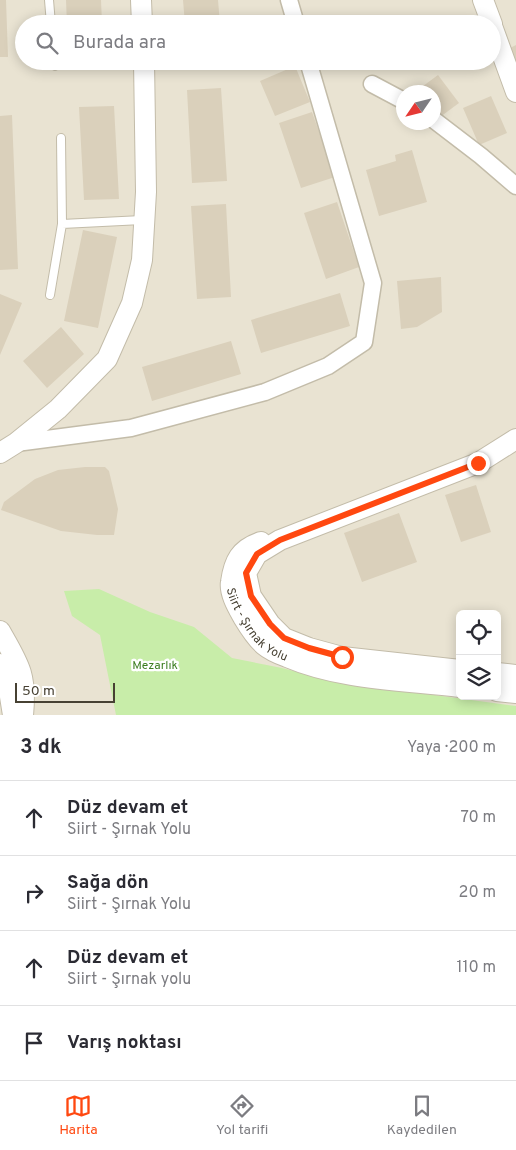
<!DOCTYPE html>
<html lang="tr">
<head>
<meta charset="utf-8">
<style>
	:root { --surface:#fff; --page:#f7f7f7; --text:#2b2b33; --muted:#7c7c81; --line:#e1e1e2; --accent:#ff4810 }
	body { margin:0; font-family:Overpass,sans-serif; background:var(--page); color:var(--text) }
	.controls { position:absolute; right:15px; bottom:15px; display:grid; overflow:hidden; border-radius:8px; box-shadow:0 2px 12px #0003 }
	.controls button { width:45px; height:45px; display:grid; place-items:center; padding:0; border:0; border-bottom:1px solid var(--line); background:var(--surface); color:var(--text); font:25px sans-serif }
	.compass { position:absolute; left:396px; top:85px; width:45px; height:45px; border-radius:50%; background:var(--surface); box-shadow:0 2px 12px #0003; rotate:235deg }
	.scale { position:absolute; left:15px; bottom:12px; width:100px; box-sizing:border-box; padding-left:5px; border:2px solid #474133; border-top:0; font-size:14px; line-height:18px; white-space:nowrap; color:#474133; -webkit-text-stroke:4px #fff; paint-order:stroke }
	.stop { position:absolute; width:15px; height:15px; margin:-11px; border:4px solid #ff4810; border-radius:50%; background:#fff }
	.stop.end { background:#ff4810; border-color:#fff; box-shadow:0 1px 5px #0008 }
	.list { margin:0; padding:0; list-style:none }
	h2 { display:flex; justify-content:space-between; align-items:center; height:65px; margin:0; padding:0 20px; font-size:21px }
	h2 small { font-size:16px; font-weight:400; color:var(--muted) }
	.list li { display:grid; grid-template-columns:32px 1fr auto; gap:15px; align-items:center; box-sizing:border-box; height:75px; padding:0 20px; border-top:1px solid var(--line) }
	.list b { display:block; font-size:19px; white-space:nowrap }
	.list p { margin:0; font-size:16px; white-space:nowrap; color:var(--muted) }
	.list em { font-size:16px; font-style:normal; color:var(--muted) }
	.icon { flex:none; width:28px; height:28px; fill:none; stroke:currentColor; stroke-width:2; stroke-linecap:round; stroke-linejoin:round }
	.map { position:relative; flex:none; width:516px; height:715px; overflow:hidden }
	.search { position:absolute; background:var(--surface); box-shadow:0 2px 12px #0003; left:15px; right:15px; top:15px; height:55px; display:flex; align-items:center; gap:12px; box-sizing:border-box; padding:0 18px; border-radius:28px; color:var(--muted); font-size:19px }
	.sheet { height:365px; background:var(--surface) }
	nav { display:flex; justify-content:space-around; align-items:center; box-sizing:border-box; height:70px; border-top:1px solid var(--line); background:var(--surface); font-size:14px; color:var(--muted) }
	nav a { display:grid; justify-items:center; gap:2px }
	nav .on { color:var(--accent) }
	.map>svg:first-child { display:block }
</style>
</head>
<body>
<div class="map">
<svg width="516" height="715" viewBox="0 0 516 715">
	<rect width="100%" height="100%" fill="#f4f1e4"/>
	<!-- residential -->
	<path fill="#e9e3d2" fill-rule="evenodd" d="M 0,0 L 516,0 L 516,715 L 0,715 ZM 24,24 L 492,24 L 492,61 L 24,61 ZM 404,92 L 434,92 L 434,122 L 404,122 ZM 460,614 L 497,614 L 497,696 L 460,696 Z"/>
	<!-- green -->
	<path fill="#c8eda9" d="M 99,589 L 150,612 L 194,627 L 232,658 L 282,668 L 338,682 L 516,706 L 516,715 L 116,715 L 100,635 L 72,616 L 64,591 Z"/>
	<!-- building -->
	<path fill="#dad0bb" d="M 0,0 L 6,0 L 8,57 L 0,57 Z
		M 66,0 L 101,0 L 102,24 L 67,24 Z
		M 183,0 L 218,0 L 220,24 L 185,24 Z
		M 516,45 L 516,66 L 508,49 Z
		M 187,61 L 222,61 L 222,64 L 187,66 Z
		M 295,66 L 310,102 L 275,116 L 260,81 Z
		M 438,75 L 459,103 L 436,120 L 434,117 L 434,92 L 415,92 Z
		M 221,88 L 227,181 L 192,183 L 187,90 Z
		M 491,96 L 507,133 L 479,145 L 463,108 Z
		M 114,106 L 119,199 L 84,200 L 79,107 Z
		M 312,112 L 335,177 L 301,188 L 279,123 Z
		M 12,115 L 18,269 L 0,270 L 0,116 Z
		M 412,150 L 427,202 L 379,216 L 366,170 L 396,161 L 395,155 Z
		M 337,202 L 359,267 L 326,279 L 304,213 Z
		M 226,204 L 231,297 L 197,299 L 191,206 Z
		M 83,230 L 117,237 L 98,328 L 64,321 Z
		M 441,277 L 442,312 L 417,327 L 401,329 L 397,281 Z
		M 340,293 L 350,326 L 261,353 L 251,320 Z
		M 0,294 L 22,303 L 0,355 Z
		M 61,327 L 84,354 L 47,388 L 23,361 Z
		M 231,341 L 241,374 L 152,401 L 142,367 Z
		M 85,467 L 105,467 L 109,471 L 118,509 L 114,535 L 97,535 L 61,531 L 1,510 L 4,502 L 35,479 L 58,470 Z
		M 476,485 L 491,532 L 461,542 L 445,495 Z
		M 399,513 L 417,562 L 362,582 L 344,533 Z"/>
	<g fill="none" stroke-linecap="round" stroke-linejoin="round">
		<defs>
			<path id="service" d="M 49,0 L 51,24
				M 55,61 L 55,66
				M 62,224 L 142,220
				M 50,295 L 62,224 L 61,138"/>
			<path id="minor" d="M 289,0 L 296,24
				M 372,84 L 404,101
				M 434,120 L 481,156 L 516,186
				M 16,443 L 131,428 L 265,392 L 328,366 L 364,342 L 373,283 L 308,61"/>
			<g id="tertiary">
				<path d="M 141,0 L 142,24"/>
				<path d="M 483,0 L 492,24"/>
				<path d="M 492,26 L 516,92"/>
				<path d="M 0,453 L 16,443 L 58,409 L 107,359 L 132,303 L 142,260 L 146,192 L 144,61"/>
				<path id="s1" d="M 261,542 C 240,549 234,561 231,582 C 229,593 238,608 243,617 C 249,627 255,637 264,645 C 270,650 279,654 287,657 C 341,680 402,680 460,687"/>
				<path d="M 0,631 C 19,664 27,675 23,715"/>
				<path d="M 0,664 L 7,678 L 13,715"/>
				<path d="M 460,670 L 342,657 L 309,648 L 284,638 L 270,624 L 251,596 L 246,573 L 257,554 L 280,540 L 478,463 L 516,439"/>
				<path d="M 497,673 L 516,675"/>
				<path d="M 497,691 L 516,693"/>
			</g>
		</defs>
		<!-- service casing -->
		<use href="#service" stroke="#c3bca9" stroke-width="10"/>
		<!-- minor casing -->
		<use href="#minor" stroke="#c3bca9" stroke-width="19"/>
		<!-- tertiary casing -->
		<use href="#tertiary" stroke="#c3bca9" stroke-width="22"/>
		<!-- service -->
		<use href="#service" stroke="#fff" stroke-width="8"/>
		<!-- minor -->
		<use href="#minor" stroke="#fff" stroke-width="16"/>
		<!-- tertiary -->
		<use href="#tertiary" stroke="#fff" stroke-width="20"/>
	</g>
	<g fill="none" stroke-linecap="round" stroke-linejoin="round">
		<!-- route -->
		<path stroke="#ff4810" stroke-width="6" d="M 342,657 L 309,648 L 284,638 L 270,624 L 251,596 L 246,573 L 257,554 L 280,540 L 478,463"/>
	</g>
	<g text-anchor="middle" stroke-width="4.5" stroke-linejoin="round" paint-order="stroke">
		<!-- street labels -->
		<g font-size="12" fill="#474133" stroke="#fff">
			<text dy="4" stroke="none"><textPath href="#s1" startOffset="106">Siirt - Şırnak Yolu</textPath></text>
		</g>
		<!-- park labels -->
		<g font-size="12" fill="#3d7e21" stroke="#fff">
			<text x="155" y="669">Mezarlık</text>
		</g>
	</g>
</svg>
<div class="controls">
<button><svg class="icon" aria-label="locate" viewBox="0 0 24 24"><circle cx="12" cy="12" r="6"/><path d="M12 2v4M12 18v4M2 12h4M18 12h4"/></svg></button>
<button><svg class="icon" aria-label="layers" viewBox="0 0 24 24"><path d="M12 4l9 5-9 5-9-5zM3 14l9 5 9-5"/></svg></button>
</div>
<svg class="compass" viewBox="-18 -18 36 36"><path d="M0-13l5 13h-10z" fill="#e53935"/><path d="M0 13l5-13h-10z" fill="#7c7c81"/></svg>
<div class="scale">50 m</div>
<div class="stop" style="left:342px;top:657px"></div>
<div class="stop end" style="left:478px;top:463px"></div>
<div class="search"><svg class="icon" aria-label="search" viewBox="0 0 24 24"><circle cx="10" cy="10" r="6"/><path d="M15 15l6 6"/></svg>Burada ara</div>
</div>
<section class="sheet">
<h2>3 dk<small>Yaya · 200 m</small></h2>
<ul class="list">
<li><svg class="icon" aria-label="ahead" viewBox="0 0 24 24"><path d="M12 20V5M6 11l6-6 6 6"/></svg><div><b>Düz devam et</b><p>Siirt - Şırnak Yolu</p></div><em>70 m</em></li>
<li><svg class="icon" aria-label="right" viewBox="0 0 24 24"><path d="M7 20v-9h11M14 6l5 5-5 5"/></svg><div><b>Sağa dön</b><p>Siirt - Şırnak Yolu</p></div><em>20 m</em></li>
<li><svg class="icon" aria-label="ahead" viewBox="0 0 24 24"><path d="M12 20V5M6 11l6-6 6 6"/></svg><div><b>Düz devam et</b><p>Siirt - Şırnak yolu</p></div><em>110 m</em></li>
<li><svg class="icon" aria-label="arrive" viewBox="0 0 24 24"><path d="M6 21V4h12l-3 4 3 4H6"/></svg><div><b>Varış noktası</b></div></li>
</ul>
</section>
<nav>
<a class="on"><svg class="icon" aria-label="map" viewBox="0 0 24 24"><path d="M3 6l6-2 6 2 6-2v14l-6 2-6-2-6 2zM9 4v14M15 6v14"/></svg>Harita</a>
<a><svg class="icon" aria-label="directions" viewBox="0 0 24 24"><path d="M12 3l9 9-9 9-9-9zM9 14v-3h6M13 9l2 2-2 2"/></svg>Yol tarifi</a>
<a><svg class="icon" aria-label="saved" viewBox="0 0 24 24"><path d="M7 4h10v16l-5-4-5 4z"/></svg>Kaydedilen</a>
</nav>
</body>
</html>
